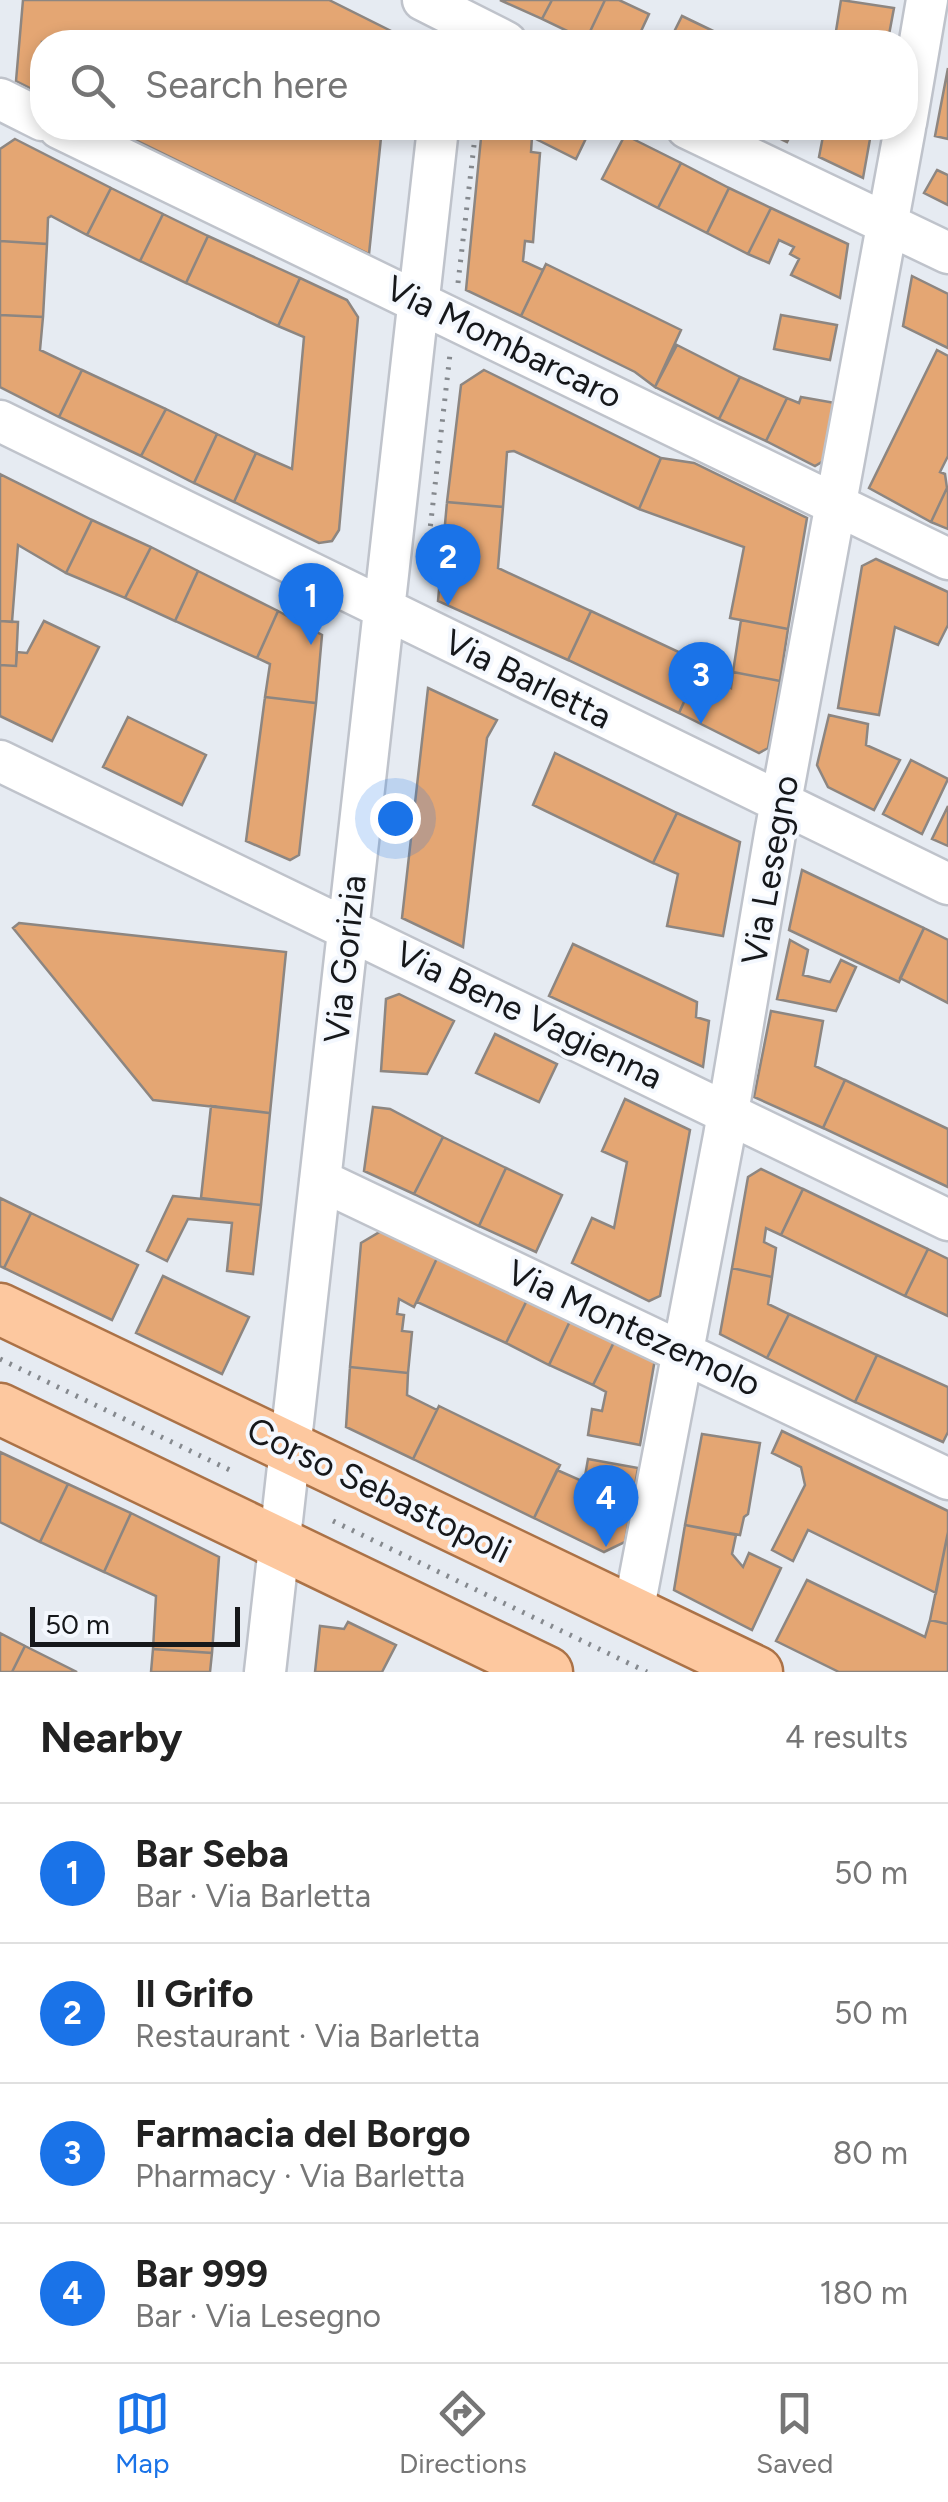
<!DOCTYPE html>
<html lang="en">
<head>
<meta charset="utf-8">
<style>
	:root { --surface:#fff; --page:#f6f6f6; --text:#222; --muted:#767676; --line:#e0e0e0; --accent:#1a73e8 }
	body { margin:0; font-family:Figtree,sans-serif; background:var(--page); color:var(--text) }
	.scale { position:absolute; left:30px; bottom:25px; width:210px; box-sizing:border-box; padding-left:10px; border:5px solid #16181b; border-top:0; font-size:28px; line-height:35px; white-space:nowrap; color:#16181b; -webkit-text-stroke:8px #f4f8fe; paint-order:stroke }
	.you { position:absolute; left:395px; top:818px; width:35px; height:35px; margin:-25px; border:8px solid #fff; border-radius:50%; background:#1a73e8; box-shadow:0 0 0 15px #1a73e833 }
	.badge { display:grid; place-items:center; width:65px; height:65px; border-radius:50%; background:var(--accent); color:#fff; font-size:32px; font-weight:700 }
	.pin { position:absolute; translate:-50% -82px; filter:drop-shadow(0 2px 5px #0008) }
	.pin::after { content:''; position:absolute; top:52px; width:35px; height:30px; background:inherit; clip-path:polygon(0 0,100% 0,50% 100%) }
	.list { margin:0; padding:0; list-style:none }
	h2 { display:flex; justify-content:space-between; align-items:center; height:130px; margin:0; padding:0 40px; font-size:42px }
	h2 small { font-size:32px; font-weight:400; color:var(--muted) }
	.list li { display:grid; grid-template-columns:65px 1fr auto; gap:30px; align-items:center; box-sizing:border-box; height:140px; padding:0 40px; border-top:2px solid var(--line) }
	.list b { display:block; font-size:38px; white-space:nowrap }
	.list p { margin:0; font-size:32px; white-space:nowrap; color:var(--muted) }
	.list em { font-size:32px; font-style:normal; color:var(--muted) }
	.icon { flex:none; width:55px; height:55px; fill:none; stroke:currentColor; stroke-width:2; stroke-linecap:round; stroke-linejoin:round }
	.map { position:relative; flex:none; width:948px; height:1672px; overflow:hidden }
	.search { position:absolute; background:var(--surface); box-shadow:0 5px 15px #0003; left:30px; right:30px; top:30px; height:110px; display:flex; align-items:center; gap:25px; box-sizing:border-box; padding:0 35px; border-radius:40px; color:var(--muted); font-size:38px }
	.sheet { height:690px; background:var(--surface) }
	nav { display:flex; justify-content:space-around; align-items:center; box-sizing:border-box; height:140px; border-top:2px solid var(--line); background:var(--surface); font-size:28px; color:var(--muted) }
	nav a { display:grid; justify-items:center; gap:5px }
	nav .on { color:var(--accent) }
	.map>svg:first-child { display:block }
</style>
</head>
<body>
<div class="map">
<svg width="948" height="1672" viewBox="0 0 948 1672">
	<rect width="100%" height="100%" fill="#e6ebf2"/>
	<!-- building -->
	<path fill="#e4a673" stroke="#8d8681" stroke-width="2.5" d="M 23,0 L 329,0 L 393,32 L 392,42 L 42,42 L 42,94 L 16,81 Z
		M 500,0 L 552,0 L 542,19 Z
		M 552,0 L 605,0 L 586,40 L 542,19 Z
		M 605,0 L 619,0 L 649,14 L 636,42 L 586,40 Z
		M 841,0 L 894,8 L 888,40 L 836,31 Z
		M 682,16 L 736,42 L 669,42 Z
		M 836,31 L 888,40 L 887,42 L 834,42 Z
		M 948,68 L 948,139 L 935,136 Z
		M 111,128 L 382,128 L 369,254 Z
		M 482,128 L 545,128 L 538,140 L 532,137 L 531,152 L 540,153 L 533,242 L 525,241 L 523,261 L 543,270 L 521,316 L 466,290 Z
		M 545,128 L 591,128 L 576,159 L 538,140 Z
		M 758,128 L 794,128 L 787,142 Z
		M 825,128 L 872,128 L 870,139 L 824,131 Z
		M 824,131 L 870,139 L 863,178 L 819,157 Z
		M 625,135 L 681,163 L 658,208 L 602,179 Z
		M 15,139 L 111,188 L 87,235 L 51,216 L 48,218 L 47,244 L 0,241 L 0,149 Z
		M 681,163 L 729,188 L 707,233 L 658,208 Z
		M 937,170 L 948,175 L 948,205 L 924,193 Z
		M 111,188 L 163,214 L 140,261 L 87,235 Z
		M 729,188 L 771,208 L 748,254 L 707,233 Z
		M 771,208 L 848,244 L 840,298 L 791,275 L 799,259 L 790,254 L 794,247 L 779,240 L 769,263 L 748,254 Z
		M 163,214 L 208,236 L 186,283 L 140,261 Z
		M 208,236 L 300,278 L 278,326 L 186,283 Z
		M 0,241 L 47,244 L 43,317 L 0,315 Z
		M 546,264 L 681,330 L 655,387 L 635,372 L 521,316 Z
		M 912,276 L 948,294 L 948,348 L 903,326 Z
		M 300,278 L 347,300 L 358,317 L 339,530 L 332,541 L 319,543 L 234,502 L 256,453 L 292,469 L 304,337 L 278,326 Z
		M 0,315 L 43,317 L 40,350 L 82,370 L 59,417 L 0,387 Z
		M 781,315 L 837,325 L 830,360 L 774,349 Z
		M 677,345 L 740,377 L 719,419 L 655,387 Z
		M 937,350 L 948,356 L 948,456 L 940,472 L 945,474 L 947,488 L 931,522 L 869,488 Z
		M 82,370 L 166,409 L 141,456 L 59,417 Z
		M 484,370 L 661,458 L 639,509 L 514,451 L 507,452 L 503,507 L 447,502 L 461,385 Z
		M 740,377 L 787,398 L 766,441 L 719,419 Z
		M 801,397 L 835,403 L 825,460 L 815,466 L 766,441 L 787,398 L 799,403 Z
		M 166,409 L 217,434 L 194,483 L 141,456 Z
		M 217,434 L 256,453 L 234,502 L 194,483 Z
		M 661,458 L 694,463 L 807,518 L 788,629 L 730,618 L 744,547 L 639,509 Z
		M 0,474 L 92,520 L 66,573 L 18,545 L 12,622 L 0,621 Z
		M 947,488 L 948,489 L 948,529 L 931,522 Z
		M 447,502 L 503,507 L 498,568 L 591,611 L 568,660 L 438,601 Z
		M 92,520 L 151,547 L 125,598 L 66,573 Z
		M 151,547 L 198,571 L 175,621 L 125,598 Z
		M 876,559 L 948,592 L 948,625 L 938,645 L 895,627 L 879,715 L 838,708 L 862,566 Z
		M 198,571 L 278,611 L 257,658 L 175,621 Z
		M 278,611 L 322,635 L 316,703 L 265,697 L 270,664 L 257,658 Z
		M 591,611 L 698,661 L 698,671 L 679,713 L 568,660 Z
		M 741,620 L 788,629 L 780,681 L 733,672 Z
		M 0,621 L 18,622 L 16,666 L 0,665 Z
		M 44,621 L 99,647 L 52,741 L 0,716 L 0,665 L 16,666 L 17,652 L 27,653 Z
		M 698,671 L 731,688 L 733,672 L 780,681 L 768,748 L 759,753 L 679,713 Z
		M 428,688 L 497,720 L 487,738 L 463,947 L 402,918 Z
		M 265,697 L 316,703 L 299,855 L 290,860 L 246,841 Z
		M 829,715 L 868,724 L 866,745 L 900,760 L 874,810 L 828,787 L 817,765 Z
		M 128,717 L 206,755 L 182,805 L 103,767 Z
		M 555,753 L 677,813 L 653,863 L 533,805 Z
		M 911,760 L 948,779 L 922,834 L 883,814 Z
		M 948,806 L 948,846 L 932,839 Z
		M 677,813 L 740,842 L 723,936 L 667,926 L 678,874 L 653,863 Z
		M 802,870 L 924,928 L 899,982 L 789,930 Z
		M 19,923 L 286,952 L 270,1113 L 153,1100 L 13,928 Z
		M 924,928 L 948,940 L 948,1003 L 900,978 Z
		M 790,940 L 808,950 L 803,975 L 830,982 L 841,960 L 856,967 L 836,1011 L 777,999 Z
		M 573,944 L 697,1002 L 696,1017 L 709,1021 L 703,1067 L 549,996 Z
		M 399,994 L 454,1021 L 427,1074 L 381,1071 L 386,999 Z
		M 771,1011 L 823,1021 L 815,1066 L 845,1080 L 823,1128 L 754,1097 Z
		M 495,1034 L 557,1064 L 539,1102 L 476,1073 Z
		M 845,1080 L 948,1129 L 948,1187 L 823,1128 Z
		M 625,1099 L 690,1130 L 660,1296 L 649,1301 L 572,1263 L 592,1218 L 614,1228 L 627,1162 L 602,1151 Z
		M 211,1106 L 270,1113 L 261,1205 L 201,1198 Z
		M 373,1107 L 390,1109 L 443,1137 L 414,1194 L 364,1171 Z
		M 443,1137 L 506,1168 L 479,1226 L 414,1194 Z
		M 506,1168 L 562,1195 L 536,1252 L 479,1226 Z
		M 761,1169 L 803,1189 L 781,1235 L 766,1228 L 764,1242 L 776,1248 L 772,1277 L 732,1268 L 748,1177 Z
		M 803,1189 L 928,1249 L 905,1296 L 781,1235 Z
		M 173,1196 L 261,1205 L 253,1274 L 227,1271 L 232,1223 L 188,1219 L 167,1261 L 147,1251 Z
		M 0,1198 L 31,1213 L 4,1268 L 0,1266 Z
		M 31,1213 L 138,1265 L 112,1320 L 4,1268 Z
		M 383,1230 L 438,1256 L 414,1307 L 399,1299 L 397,1314 L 404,1315 L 402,1331 L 412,1332 L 408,1373 L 350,1367 L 361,1243 Z
		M 928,1249 L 948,1259 L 948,1316 L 905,1296 Z
		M 438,1256 L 528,1298 L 506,1343 L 417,1302 Z
		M 732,1268 L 772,1277 L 768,1304 L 789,1314 L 767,1358 L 720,1334 Z
		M 163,1276 L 249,1317 L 222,1374 L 136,1333 Z
		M 528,1298 L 571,1319 L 549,1365 L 506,1343 Z
		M 789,1314 L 877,1355 L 855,1402 L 767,1358 Z
		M 571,1319 L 615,1340 L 593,1385 L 549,1365 Z
		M 615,1340 L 655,1359 L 640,1445 L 588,1435 L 592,1409 L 602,1411 L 606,1392 L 593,1385 Z
		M 877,1355 L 948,1387 L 948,1432 L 943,1442 L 855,1402 Z
		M 350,1367 L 408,1373 L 407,1395 L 437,1410 L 413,1459 L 346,1427 Z
		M 439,1406 L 560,1465 L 534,1518 L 413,1459 Z
		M 782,1431 L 948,1511 L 948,1532 L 936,1593 L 808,1530 L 793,1561 L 772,1550 L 805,1485 L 801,1467 L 772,1453 Z
		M 702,1434 L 760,1443 L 748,1514 L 744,1517 L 740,1535 L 685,1525 Z
		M 0,1452 L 68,1484 L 40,1542 L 0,1522 Z
		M 588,1459 L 638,1468 L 625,1542 L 604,1552 L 534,1518 L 557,1470 L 584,1482 Z
		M 68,1484 L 131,1513 L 104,1572 L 40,1542 Z
		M 131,1513 L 219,1557 L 212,1653 L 153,1649 L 156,1596 L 104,1572 Z
		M 685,1525 L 736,1535 L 732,1554 L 743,1567 L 749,1553 L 781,1568 L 752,1630 L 674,1590 Z
		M 948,1532 L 948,1624 L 930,1620 Z
		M 807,1580 L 925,1637 L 930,1620 L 948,1624 L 948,1672 L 839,1672 L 776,1641 Z
		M 348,1622 L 396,1645 L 382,1672 L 315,1672 L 320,1626 L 344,1629 Z
		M 0,1633 L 25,1646 L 12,1672 L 0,1672 Z
		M 25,1646 L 77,1672 L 12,1672 Z
		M 153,1649 L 212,1653 L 210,1672 L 151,1672 Z"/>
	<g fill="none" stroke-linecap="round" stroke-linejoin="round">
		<defs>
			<path id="minor" d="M 423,0 L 506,42
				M 0,99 L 42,120
				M 906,123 L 927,0
				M 59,128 L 948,559
				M 687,128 L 948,253
				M 0,421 L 948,884
				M 0,761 L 948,1220
				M 320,1180 L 948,1479
				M 633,1613 L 724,1136 L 775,834 L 905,128
				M 265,1672 L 438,128"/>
			<path id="major" d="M 0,1309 L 757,1672
				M 0,1409 L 547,1672"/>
		</defs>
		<!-- minor casing -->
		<use href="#minor" stroke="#bfc3cb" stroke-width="45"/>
		<!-- major casing -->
		<use href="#major" stroke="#ab7247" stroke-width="55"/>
		<!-- path -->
		<path stroke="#85898e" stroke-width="5" stroke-dasharray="2.5 8" stroke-linecap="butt" d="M 458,283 L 476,128
			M 428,547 L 450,354
			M 0,1359 L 236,1473
			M 333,1521 L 647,1672"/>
		<!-- minor -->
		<use href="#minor" stroke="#fff" stroke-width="40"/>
		<!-- major -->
		<use href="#major" stroke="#fdc89f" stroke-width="50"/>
	</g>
	<g text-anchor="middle" stroke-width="8" stroke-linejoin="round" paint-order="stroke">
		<!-- street labels -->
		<g font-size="35" fill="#16181b" stroke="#f4f8fe">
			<text transform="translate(504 342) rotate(26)" y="12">Via Mombarcaro</text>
			<text transform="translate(528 679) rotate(26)" y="12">Via Barletta</text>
			<text transform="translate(770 870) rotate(-80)" y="12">Via Lesegno</text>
			<text transform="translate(345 959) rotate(-84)" y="12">Via Gorizia</text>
			<text transform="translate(529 1015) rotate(26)" y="12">Via Bene Vagienna</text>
			<text transform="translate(634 1328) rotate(25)" y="12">Via Montezemolo</text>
			<text transform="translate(379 1490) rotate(26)" y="12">Corso Sebastopoli</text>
		</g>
	</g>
</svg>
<div class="scale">50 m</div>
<div class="you"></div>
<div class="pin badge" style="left:311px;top:645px">1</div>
<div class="pin badge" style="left:448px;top:606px">2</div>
<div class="pin badge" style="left:701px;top:724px">3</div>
<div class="pin badge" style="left:606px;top:1547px">4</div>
<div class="search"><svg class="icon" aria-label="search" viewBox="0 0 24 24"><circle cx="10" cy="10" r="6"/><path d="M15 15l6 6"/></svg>Search here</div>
</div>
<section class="sheet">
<h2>Nearby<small>4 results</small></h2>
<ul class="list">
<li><span class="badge">1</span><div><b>Bar Seba</b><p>Bar · Via Barletta</p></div><em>50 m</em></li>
<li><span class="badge">2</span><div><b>Il Grifo</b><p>Restaurant · Via Barletta</p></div><em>50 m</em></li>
<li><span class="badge">3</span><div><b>Farmacia del Borgo</b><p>Pharmacy · Via Barletta</p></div><em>80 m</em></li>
<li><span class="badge">4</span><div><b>Bar 999</b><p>Bar · Via Lesegno</p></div><em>180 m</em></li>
</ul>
</section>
<nav>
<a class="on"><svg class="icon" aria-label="map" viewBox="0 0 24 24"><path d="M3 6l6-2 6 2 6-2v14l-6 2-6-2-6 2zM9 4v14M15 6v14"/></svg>Map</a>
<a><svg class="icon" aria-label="directions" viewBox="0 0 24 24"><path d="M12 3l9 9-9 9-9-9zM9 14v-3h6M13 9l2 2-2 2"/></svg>Directions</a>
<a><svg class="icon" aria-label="saved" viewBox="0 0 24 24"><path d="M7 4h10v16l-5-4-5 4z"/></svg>Saved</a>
</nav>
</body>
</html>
